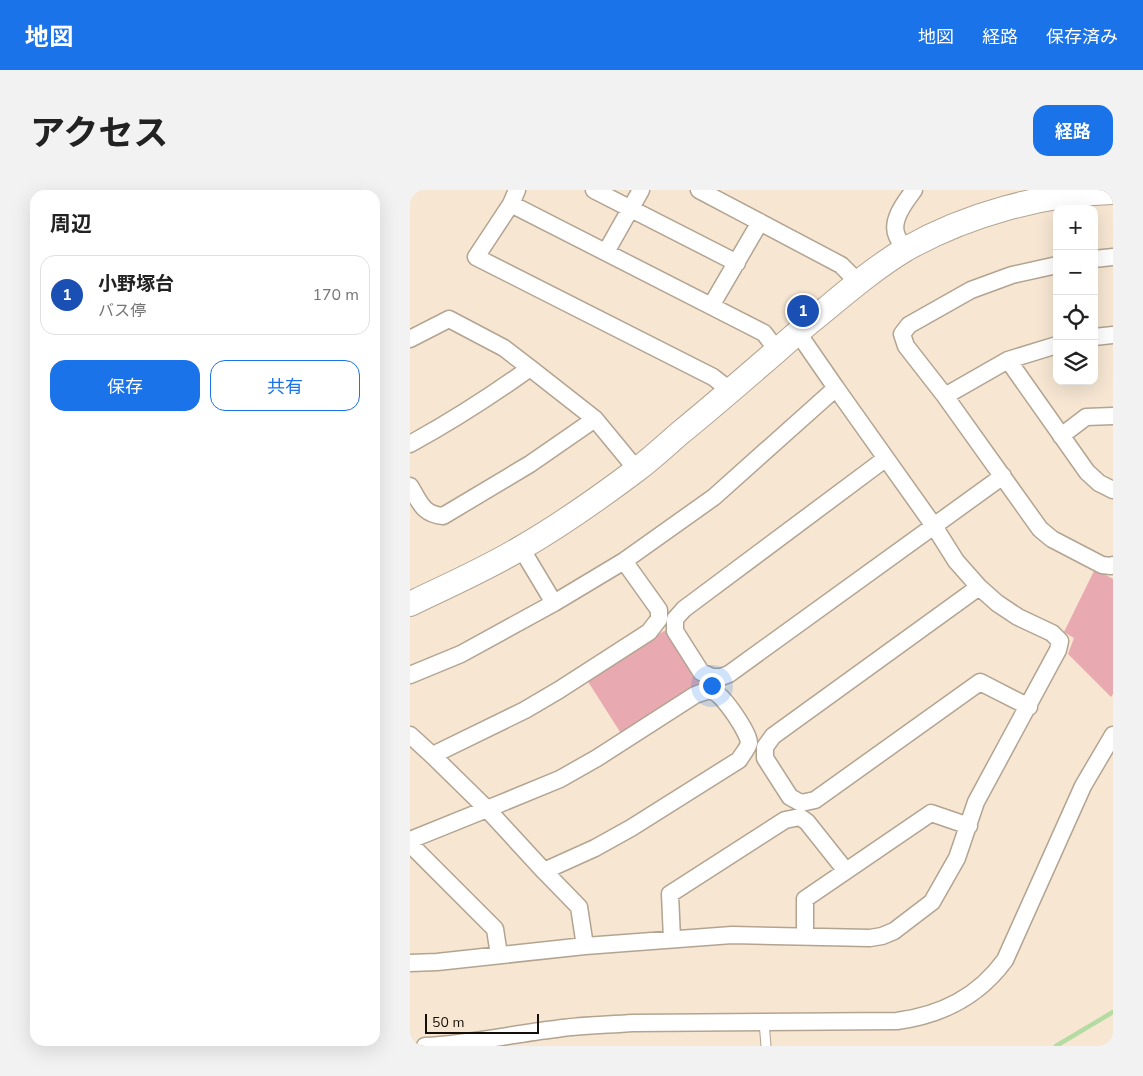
<!DOCTYPE html>
<html lang="ja">
<head>
<meta charset="utf-8">
<style>
	:root { --surface:#fff; --page:#f2f2f2; --text:#222; --muted:#767676; --line:#e0e0e0; --accent:#1a73e8 }
	body { margin:0; font-family:"Nunito Sans","Noto Sans JP",sans-serif; background:var(--page); color:var(--text) }
	.controls { position:absolute; right:15px; top:15px; display:grid; overflow:hidden; border-radius:10px; box-shadow:0 5px 20px #0002 }
	.controls button { width:45px; height:45px; display:grid; place-items:center; padding:0; border:0; border-bottom:1px solid var(--line); background:var(--surface); color:var(--text); font:25px sans-serif }
	.scale { position:absolute; left:15px; bottom:12px; width:114px; box-sizing:border-box; padding-left:5px; border:2px solid #140e08; border-top:0; font-size:14px; line-height:18px; white-space:nowrap; color:#140e08; -webkit-text-stroke:4px #f6e6d2; paint-order:stroke }
	.you { position:absolute; left:301px; top:495px; width:18px; height:18px; margin:-12px; border:4px solid #fff; border-radius:50%; background:#1a73e8; box-shadow:0 0 0 8px #1a73e833 }
	.badge { display:grid; place-items:center; width:32px; height:32px; border-radius:50%; background:var(--accent); color:#fff; font-size:16px; font-weight:700 }
	.pin { position:absolute; translate:-50% -50%; border:2px solid #fff; box-shadow:0 1px 5px #0006 }
	.list { margin:0; padding:0; list-style:none }
	h2 { display:flex; justify-content:space-between; align-items:center; height:65px; margin:0; padding:0 20px; font-size:21px }
	h2 small { font-size:16px; font-weight:400; color:var(--muted) }
	.list li { display:grid; grid-template-columns:32px 1fr auto; gap:15px; align-items:center; box-sizing:border-box; height:80px; margin:0 10px 10px; padding:0 10px; border:1px solid var(--line); border-radius:15px }
	.list b { display:block; font-size:19px; white-space:nowrap }
	.list p { margin:0; font-size:16px; white-space:nowrap; color:var(--muted) }
	.list em { font-size:16px; font-style:normal; color:var(--muted) }
	.actions { display:flex; gap:10px; padding:15px 20px }
	.actions a { flex:1; padding:11px 0; border:1px solid var(--accent); border-radius:15px; text-align:center; font-size:18px; color:var(--accent) }
	.actions .main { background:var(--accent); color:#fff }
	.icon { flex:none; width:28px; height:28px; fill:none; stroke:currentColor; stroke-width:2; stroke-linecap:round; stroke-linejoin:round }
	.map { position:relative; flex:none; width:703px; height:856px; overflow:hidden; border-radius:15px }
	header { display:flex; align-items:center; gap:30px; box-sizing:border-box; height:70px; padding:0 25px; background:var(--accent); color:#fff }
	header strong { font-size:24px }
	nav { display:flex; gap:28px; margin-inline-start:auto; font-size:18px }
	.intro { display:flex; align-items:center; justify-content:space-between; box-sizing:border-box; height:120px; padding:0 30px }
	h1 { margin:0; font-size:35px }
	.button { padding:12px 22px; border-radius:15px; background:var(--accent); color:#fff; font-size:18px; font-weight:700 }
	main { display:flex; gap:30px; padding:0 30px }
	aside { flex:1; background:var(--surface); border-radius:15px; box-shadow:0 5px 20px #0002 }
	.map>svg:first-child { display:block }
</style>
</head>
<body>
<header>
<strong>地図</strong>
<nav><a>地図</a><a>経路</a><a>保存済み</a></nav>
</header>
<div class="intro"><h1>アクセス</h1><a class="button">経路</a></div>
<main>
<aside>
<h2>周辺<small></small></h2>
<ul class="list">
<li><span class="badge" style="background:#1a4fb4">1</span><div><b>小野塚台</b><p>バス停</p></div><em>170 m</em></li>
</ul>
<div class="actions"><a class="main">保存</a><a>共有</a></div>
</aside>
<div class="map">
<svg width="703" height="856" viewBox="0 0 703 856">
	<rect width="100%" height="100%" fill="#f6e6d2"/>
	<!-- green -->
	<path fill="#e8a9b0" d="M 685,379 L 703,389 L 703,504 L 701,507 L 658,464 L 664,448 L 654,442 Z
		M 258,440 L 293,492 L 212,545 L 177,490 L 254,441 Z"/>
	<g fill="none" stroke-linecap="round" stroke-linejoin="round">
		<!-- stream -->
		<path stroke="#b4dba2" stroke-width="4.5" d="M 646,856 L 703,822"/>
		<defs>
			<path id="lane" d="M 354,832 L 356,856"/>
			<path id="street" d="M 107,0 L 101,14 L 66,67 L 303,187 L 321,201
				M 184,0 L 327,73
				M 289,0 L 431,75 L 448,92
				M 101,14 L 354,143 L 367,160
				M 495,60 C 492,56 489,51 487,46 C 480,31 495,12 504,0
				M 196,62 L 231,0
				M 684,69 L 703,67
				M 647,75 L 602,85 L 561,100 L 499,135 L 492,144 L 496,156 L 535,206 L 630,339 L 642,349 L 692,375 L 701,376 L 703,375
				M 301,116 L 350,32
				M 388,143 L 426,198
				M 684,147 L 703,145
				M 0,149 L 39,129 L 94,158 L 120,178 C 81,206 42,231 0,254
				M 598,170 L 677,282 L 689,293 L 703,300
				M 120,178 L 185,229 L 227,280
				M 535,206 L 598,170 L 647,155
				M 651,246 L 676,227 L 703,226
				M 475,269 L 274,419 L 265,429 L 265,441 L 291,482 L 302,487 L 311,487 L 319,484 L 593,286
				M 0,296 C 10,312 12,324 33,326 L 120,274 L 185,229
				M 111,358 L 144,413
				M 0,485 L 51,464 L 144,413 L 214,371 L 304,307 L 426,198 L 524,336 L 546,371 L 569,397 L 363,546 L 355,557 L 355,568 L 380,607 L 391,613 L 405,610 L 570,492 L 619,517
				M 0,545 L 23,566 L 29,562 L 115,520 L 149,500 L 239,442 L 249,429 L 249,420 L 214,371
				M 0,650 L 77,619 L 23,566
				M 0,654 L 85,739 L 89,765
				M 134,681 L 77,619 L 150,589 L 187,568 L 285,505 C 291,503 299,499 304,502 C 314,506 339,543 339,553 C 338,558 332,565 329,570 L 221,638 L 185,658 L 134,681 L 169,717 L 175,756
				M 395,747 L 395,709 L 521,623 L 559,636
				M 262,749 L 260,704 L 375,630 L 390,627 L 397,632 L 436,681
				M 0,773 L 27,772 L 175,756 L 322,745 L 460,748 L 472,746 L 484,741 L 522,712 L 547,668 L 566,612 L 648,460 L 650,451 L 642,443 L 608,427 L 587,413 L 569,397
				M 15,856 C 59,854 102,844 146,839 C 171,835 197,835 223,833 L 487,831 C 532,825 568,807 595,770 L 673,596 L 703,545"/>
			<path id="secondary" d="M 0,414 C 37,396 76,379 111,358 C 151,335 189,308 225,281 C 241,269 255,256 270,243 C 314,207 357,169 400,132 C 431,107 461,80 496,59 C 556,25 634,3 703,2"/>
		</defs>
		<!-- lane casing -->
		<use href="#lane" stroke="#b3a491" stroke-width="11"/>
		<!-- street casing -->
		<use href="#street" stroke="#b3a491" stroke-width="19"/>
		<!-- secondary casing -->
		<use href="#secondary" stroke="#b3a491" stroke-width="26"/>
		<!-- lane -->
		<use href="#lane" stroke="#fff" stroke-width="9"/>
		<!-- street -->
		<use href="#street" stroke="#fff" stroke-width="16"/>
		<!-- secondary -->
		<use href="#secondary" stroke="#fff" stroke-width="24"/>
	</g>
</svg>
<div class="controls">
<button>+</button>
<button>−</button>
<button><svg class="icon" aria-label="locate" viewBox="0 0 24 24"><circle cx="12" cy="12" r="6"/><path d="M12 2v4M12 18v4M2 12h4M18 12h4"/></svg></button>
<button><svg class="icon" aria-label="layers" viewBox="0 0 24 24"><path d="M12 4l9 5-9 5-9-5zM3 14l9 5 9-5"/></svg></button>
</div>
<div class="scale">50 m</div>
<div class="you"></div>
<div class="pin badge" style="left:393px;top:121px;background:#1a4fb4">1</div>
</div>
</main>
</body>
</html>
